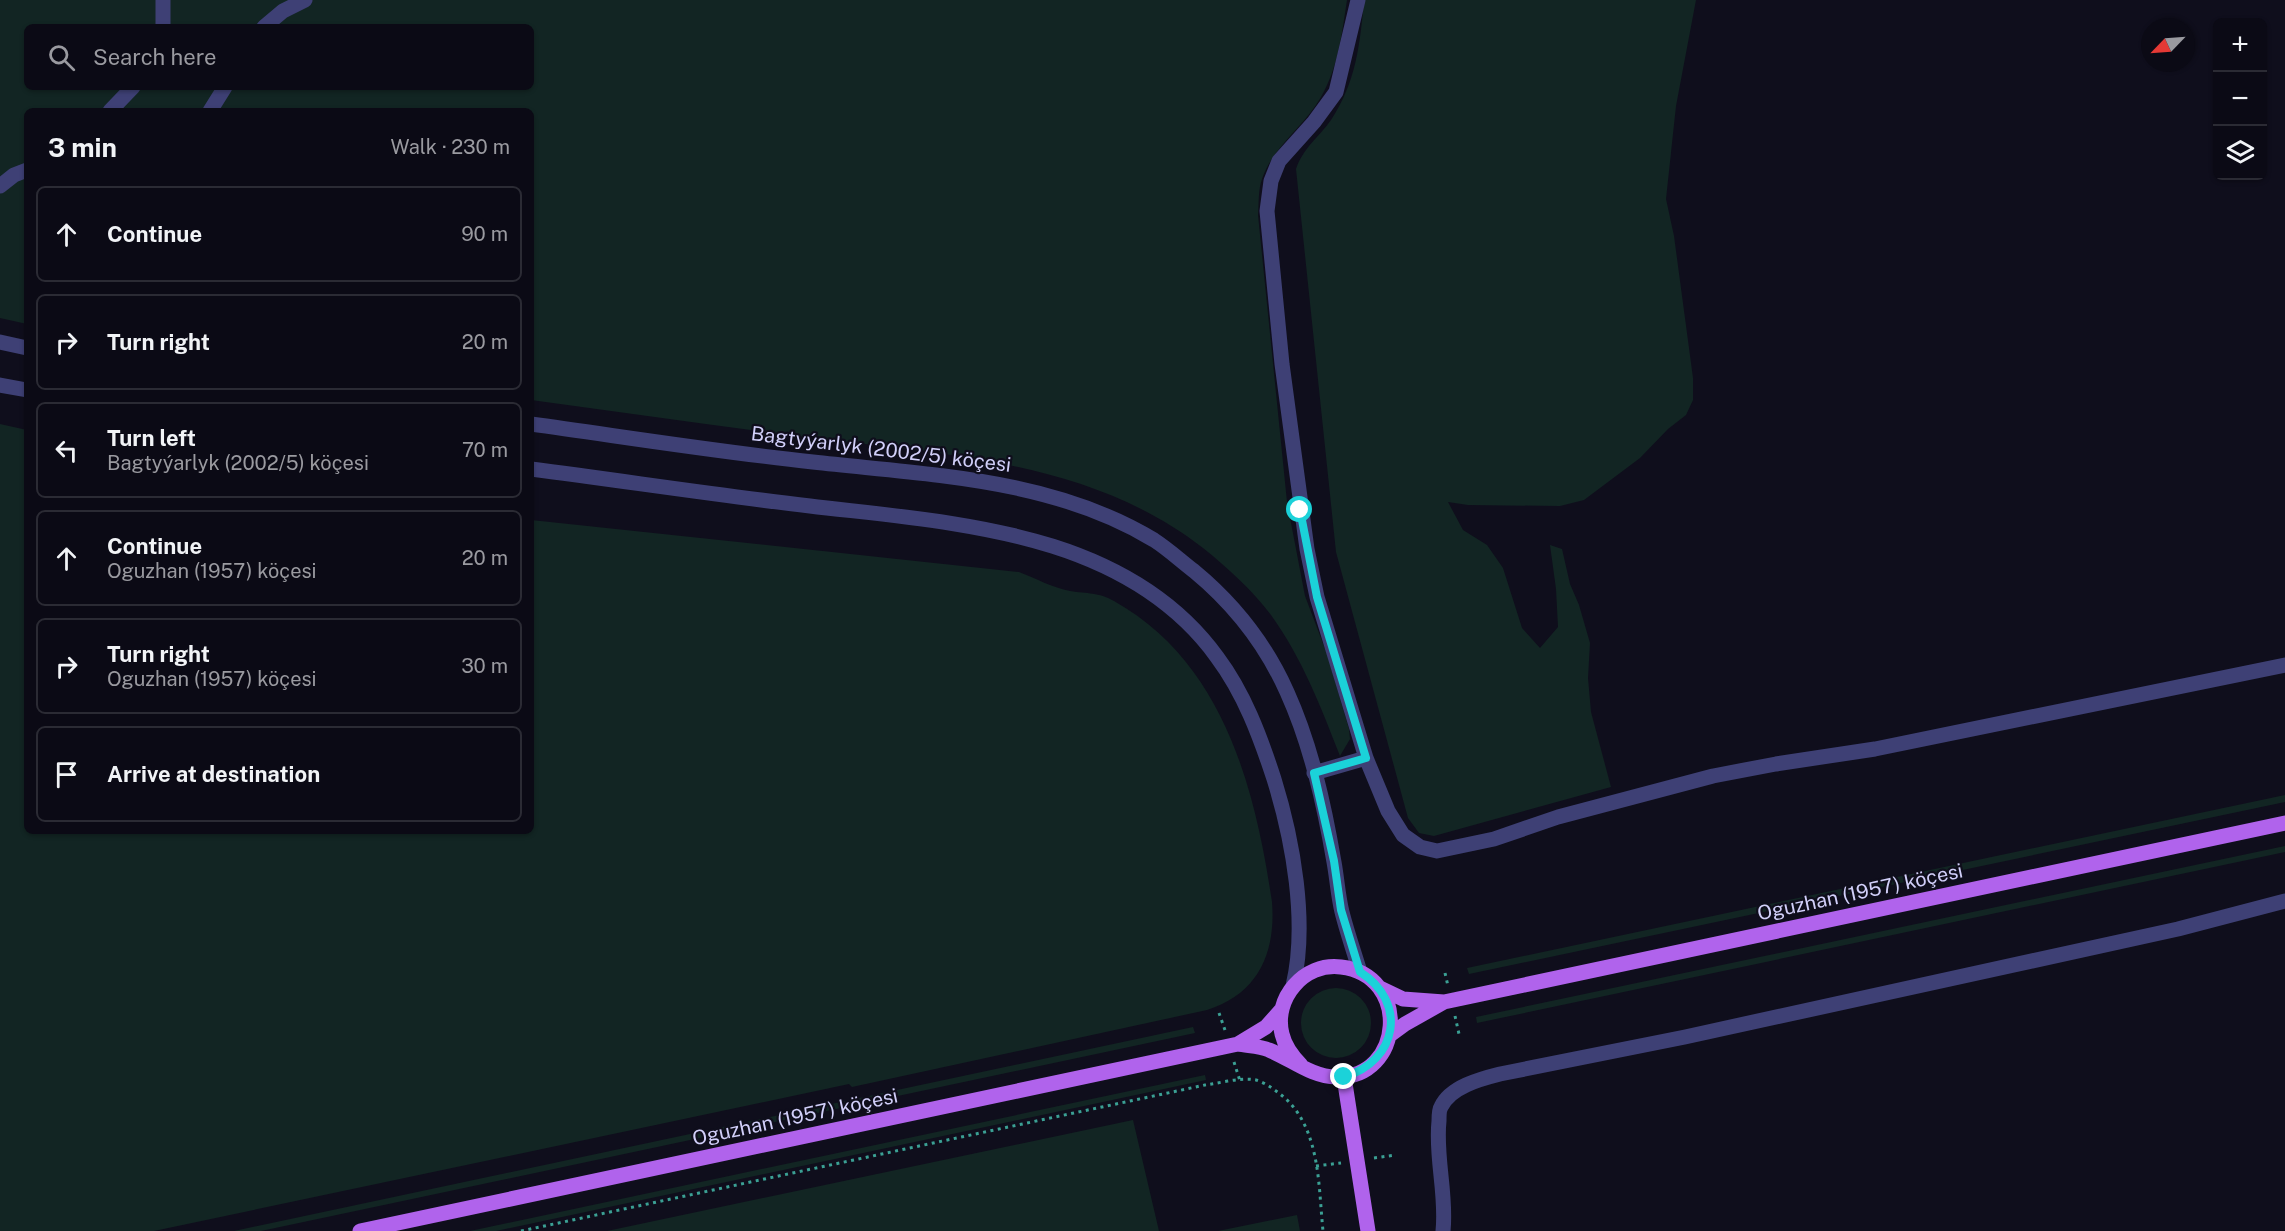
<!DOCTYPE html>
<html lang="en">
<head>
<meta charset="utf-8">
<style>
	:root { --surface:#0b0a15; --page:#14131e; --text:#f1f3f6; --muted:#9a9aa0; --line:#2b2b34 }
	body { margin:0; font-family:"Public Sans",sans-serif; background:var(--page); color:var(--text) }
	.controls { position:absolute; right:18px; top:18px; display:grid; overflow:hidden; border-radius:9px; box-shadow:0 2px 4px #0004 }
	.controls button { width:54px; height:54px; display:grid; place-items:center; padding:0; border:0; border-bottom:2px solid var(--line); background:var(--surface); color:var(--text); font:30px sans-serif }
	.compass { position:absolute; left:2141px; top:18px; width:54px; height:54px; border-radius:50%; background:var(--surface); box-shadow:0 2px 4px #0004; rotate:245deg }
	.stop { position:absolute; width:18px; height:18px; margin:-14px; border:4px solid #1bd2d9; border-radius:50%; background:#fff }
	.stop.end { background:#1bd2d9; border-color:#fff; box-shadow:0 2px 6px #0008 }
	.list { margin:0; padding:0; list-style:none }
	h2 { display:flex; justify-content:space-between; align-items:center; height:78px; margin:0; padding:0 24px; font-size:26px }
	h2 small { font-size:20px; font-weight:400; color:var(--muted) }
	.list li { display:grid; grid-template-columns:39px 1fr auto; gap:18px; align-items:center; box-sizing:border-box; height:96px; margin:0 12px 12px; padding:0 12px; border:2px solid var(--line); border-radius:9px }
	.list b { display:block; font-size:22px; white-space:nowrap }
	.list p { margin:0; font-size:20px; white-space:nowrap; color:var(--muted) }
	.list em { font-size:20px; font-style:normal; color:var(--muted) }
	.icon { flex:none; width:33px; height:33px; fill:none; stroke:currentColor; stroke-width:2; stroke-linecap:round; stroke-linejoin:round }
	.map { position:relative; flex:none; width:2285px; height:1231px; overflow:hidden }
	.search { position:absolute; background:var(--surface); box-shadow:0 2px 4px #0004; left:24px; top:24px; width:510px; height:66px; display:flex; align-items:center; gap:15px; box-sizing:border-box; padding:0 21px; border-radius:9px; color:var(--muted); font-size:22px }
	.panel { position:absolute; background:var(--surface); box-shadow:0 2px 4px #0004; left:24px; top:108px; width:510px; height:726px; border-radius:9px }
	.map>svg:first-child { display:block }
</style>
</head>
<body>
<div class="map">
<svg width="2285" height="1231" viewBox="0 0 2285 1231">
	<rect width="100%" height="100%" fill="#0f0e1c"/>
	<!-- green -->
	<path fill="#122523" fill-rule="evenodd" d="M 0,0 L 1347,0 C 1342,33 1338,68 1321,97 C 1305,126 1273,146 1262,179 C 1258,190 1259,204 1258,215 L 1287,502 L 1305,596 L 1327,654 L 1349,729 L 1350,739 L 1340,756 C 1321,707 1302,658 1271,615 C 1252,590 1228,568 1203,548 C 1100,468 973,457 848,442 C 742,430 637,414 531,400 L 531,111 L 27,111 L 27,324 L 0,318 ZM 27,27 L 531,27 L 531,87 L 27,87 Z
		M 1364,0 L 1696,0 L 1676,106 L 1666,199 L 1674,236 L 1693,378 L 1693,400 L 1686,415 L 1668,429 L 1640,458 L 1584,500 L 1560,506 L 1468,505 L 1448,502 L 1463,530 L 1487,545 L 1503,568 L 1522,628 L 1540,648 L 1558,627 L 1556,589 L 1550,545 L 1562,549 L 1570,584 L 1579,605 L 1590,643 L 1588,678 L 1591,712 L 1611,787 L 1434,836 L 1419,833 L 1408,818 L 1336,552 L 1296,169 C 1303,148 1319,137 1331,120 C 1356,82 1360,45 1364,0 Z
		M 0,424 L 27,430 L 27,831 L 531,831 L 531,520 L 1019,572 C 1035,578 1053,588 1070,591 C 1088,594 1098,592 1114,601 C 1223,662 1255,787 1272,902 C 1276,953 1258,994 1207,1010 L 852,1087 L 849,1084 L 154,1231 L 0,1231 Z
		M 2285,795 L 2285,802 L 1469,974 L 1467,968 Z
		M 2285,846 L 2285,852 L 1477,1023 L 1476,1017 Z
		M1301 1023a35 35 0 1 1 70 0a35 35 0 1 1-70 0Z
		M 1193,1027 L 1195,1033 L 261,1231 L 234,1231 Z
		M 1205,1075 L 1206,1080 L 496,1231 L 470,1231 Z
		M 1133,1120 L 1159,1231 L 607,1231 Z
		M 1297,1215 L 1300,1231 L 1218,1231 Z"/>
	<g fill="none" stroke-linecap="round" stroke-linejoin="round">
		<!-- path -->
		<path stroke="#3ba094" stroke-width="3" stroke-dasharray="3 4.5" stroke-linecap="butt" d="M 1445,973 L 1448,986
			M 1219,1013 L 1225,1030
			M 1455,1016 L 1459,1034
			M 1234,1062 L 1240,1081
			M 1374,1158 L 1396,1155
			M 1316,1166 L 1341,1163
			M 521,1231 L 1205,1085 C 1221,1083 1240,1077 1256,1080 C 1263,1082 1271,1087 1276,1091 C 1321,1122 1318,1183 1323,1231"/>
		<!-- minor -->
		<path stroke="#3e4075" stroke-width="15" d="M 1358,0 L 1336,92 L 1314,122 L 1279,161 L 1271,181 L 1267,211 L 1282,364 L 1307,549 L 1317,597 L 1366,758
			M 163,27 L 163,0
			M 264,27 L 283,11 L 305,0
			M 110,111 L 133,87
			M 210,111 L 225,87
			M 0,186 L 14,175 L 27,170
			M 0,342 L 27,348
			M 0,385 L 27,390
			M 531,424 C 625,437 719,452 813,462 C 928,475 1052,478 1154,540 C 1168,549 1181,561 1194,571 C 1234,604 1266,645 1287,692 C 1311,745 1324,804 1334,862 C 1337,878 1338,896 1342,912 C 1347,932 1354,952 1360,972
			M 531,469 C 624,481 716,495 810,506 C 952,523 1125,530 1217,657 C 1244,693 1260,736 1274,779 C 1293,840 1308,923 1293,986
			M 1314,773 L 1366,758 L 1388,811 L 1403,835 L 1420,847 L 1437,851 L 1494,839 L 1558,817 L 1713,776 L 1776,764 L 1875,749 L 2285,665
			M 1443,1231 C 1447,1194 1435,1157 1439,1121 C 1439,1117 1439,1110 1441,1107 C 1450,1087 1480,1079 1500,1074 L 1685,1037 L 2178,929 L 2285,901"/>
		<!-- major -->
		<path stroke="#b063ec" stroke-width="15" d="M 1380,988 L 1403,999 L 1444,1002 L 1405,1024 L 1390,1035
			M 1444,1002 L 2285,823
			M 1238,1044 C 1248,1046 1260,1046 1269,1050 C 1291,1059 1312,1077 1336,1077 C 1404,1079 1411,975 1341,967 C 1304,962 1273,999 1282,1034 C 1285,1047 1292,1056 1301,1065
			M 1344,1077 L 1368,1231
			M 360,1231 L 1238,1044 L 1266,1027 L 1282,1009"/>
	</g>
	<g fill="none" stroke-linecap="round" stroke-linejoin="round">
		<!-- route -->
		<path stroke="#1bd2d9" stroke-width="8" d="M 1300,510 L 1317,597 L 1366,758 L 1314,773 L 1334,861 L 1341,910 L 1360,972 C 1408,1002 1398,1061 1344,1077"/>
	</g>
	<g text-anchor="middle" stroke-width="4.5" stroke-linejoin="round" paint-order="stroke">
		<!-- street labels -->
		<g font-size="20" fill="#d1cff9" stroke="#0f0e1c">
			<text transform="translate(881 449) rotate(7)" y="7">Bagtyýarlyk (2002/5) köçesi</text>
			<text transform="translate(1860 892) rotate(-12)" y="7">Oguzhan (1957) köçesi</text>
			<text transform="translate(795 1117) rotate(-12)" y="7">Oguzhan (1957) köçesi</text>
		</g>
	</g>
</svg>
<div class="controls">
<button>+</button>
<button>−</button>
<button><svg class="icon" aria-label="layers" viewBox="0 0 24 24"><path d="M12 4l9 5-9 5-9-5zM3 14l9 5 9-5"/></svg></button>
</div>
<svg class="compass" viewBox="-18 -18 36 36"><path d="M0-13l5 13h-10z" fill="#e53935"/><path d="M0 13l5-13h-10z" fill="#9a9aa0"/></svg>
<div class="stop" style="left:1300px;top:510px"></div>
<div class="stop end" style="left:1344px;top:1077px"></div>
<div class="search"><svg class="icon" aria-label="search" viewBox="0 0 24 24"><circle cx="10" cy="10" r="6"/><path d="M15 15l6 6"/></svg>Search here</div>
<section class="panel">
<h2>3 min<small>Walk · 230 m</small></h2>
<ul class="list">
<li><svg class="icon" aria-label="ahead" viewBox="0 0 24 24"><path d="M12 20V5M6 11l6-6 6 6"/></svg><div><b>Continue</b></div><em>90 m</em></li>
<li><svg class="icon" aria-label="right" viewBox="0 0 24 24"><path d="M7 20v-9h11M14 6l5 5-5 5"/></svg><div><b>Turn right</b></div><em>20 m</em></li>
<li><svg class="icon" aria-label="left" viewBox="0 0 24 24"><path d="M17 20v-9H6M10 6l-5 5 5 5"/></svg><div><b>Turn left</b><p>Bagtyýarlyk (2002/5) köçesi</p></div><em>70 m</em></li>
<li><svg class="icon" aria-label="ahead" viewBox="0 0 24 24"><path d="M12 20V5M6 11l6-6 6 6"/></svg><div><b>Continue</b><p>Oguzhan (1957) köçesi</p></div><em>20 m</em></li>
<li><svg class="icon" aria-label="right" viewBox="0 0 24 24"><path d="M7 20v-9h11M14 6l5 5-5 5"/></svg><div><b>Turn right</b><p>Oguzhan (1957) köçesi</p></div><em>30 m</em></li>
<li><svg class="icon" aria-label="arrive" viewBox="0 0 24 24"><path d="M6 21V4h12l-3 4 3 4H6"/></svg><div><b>Arrive at destination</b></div></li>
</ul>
</section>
</div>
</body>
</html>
